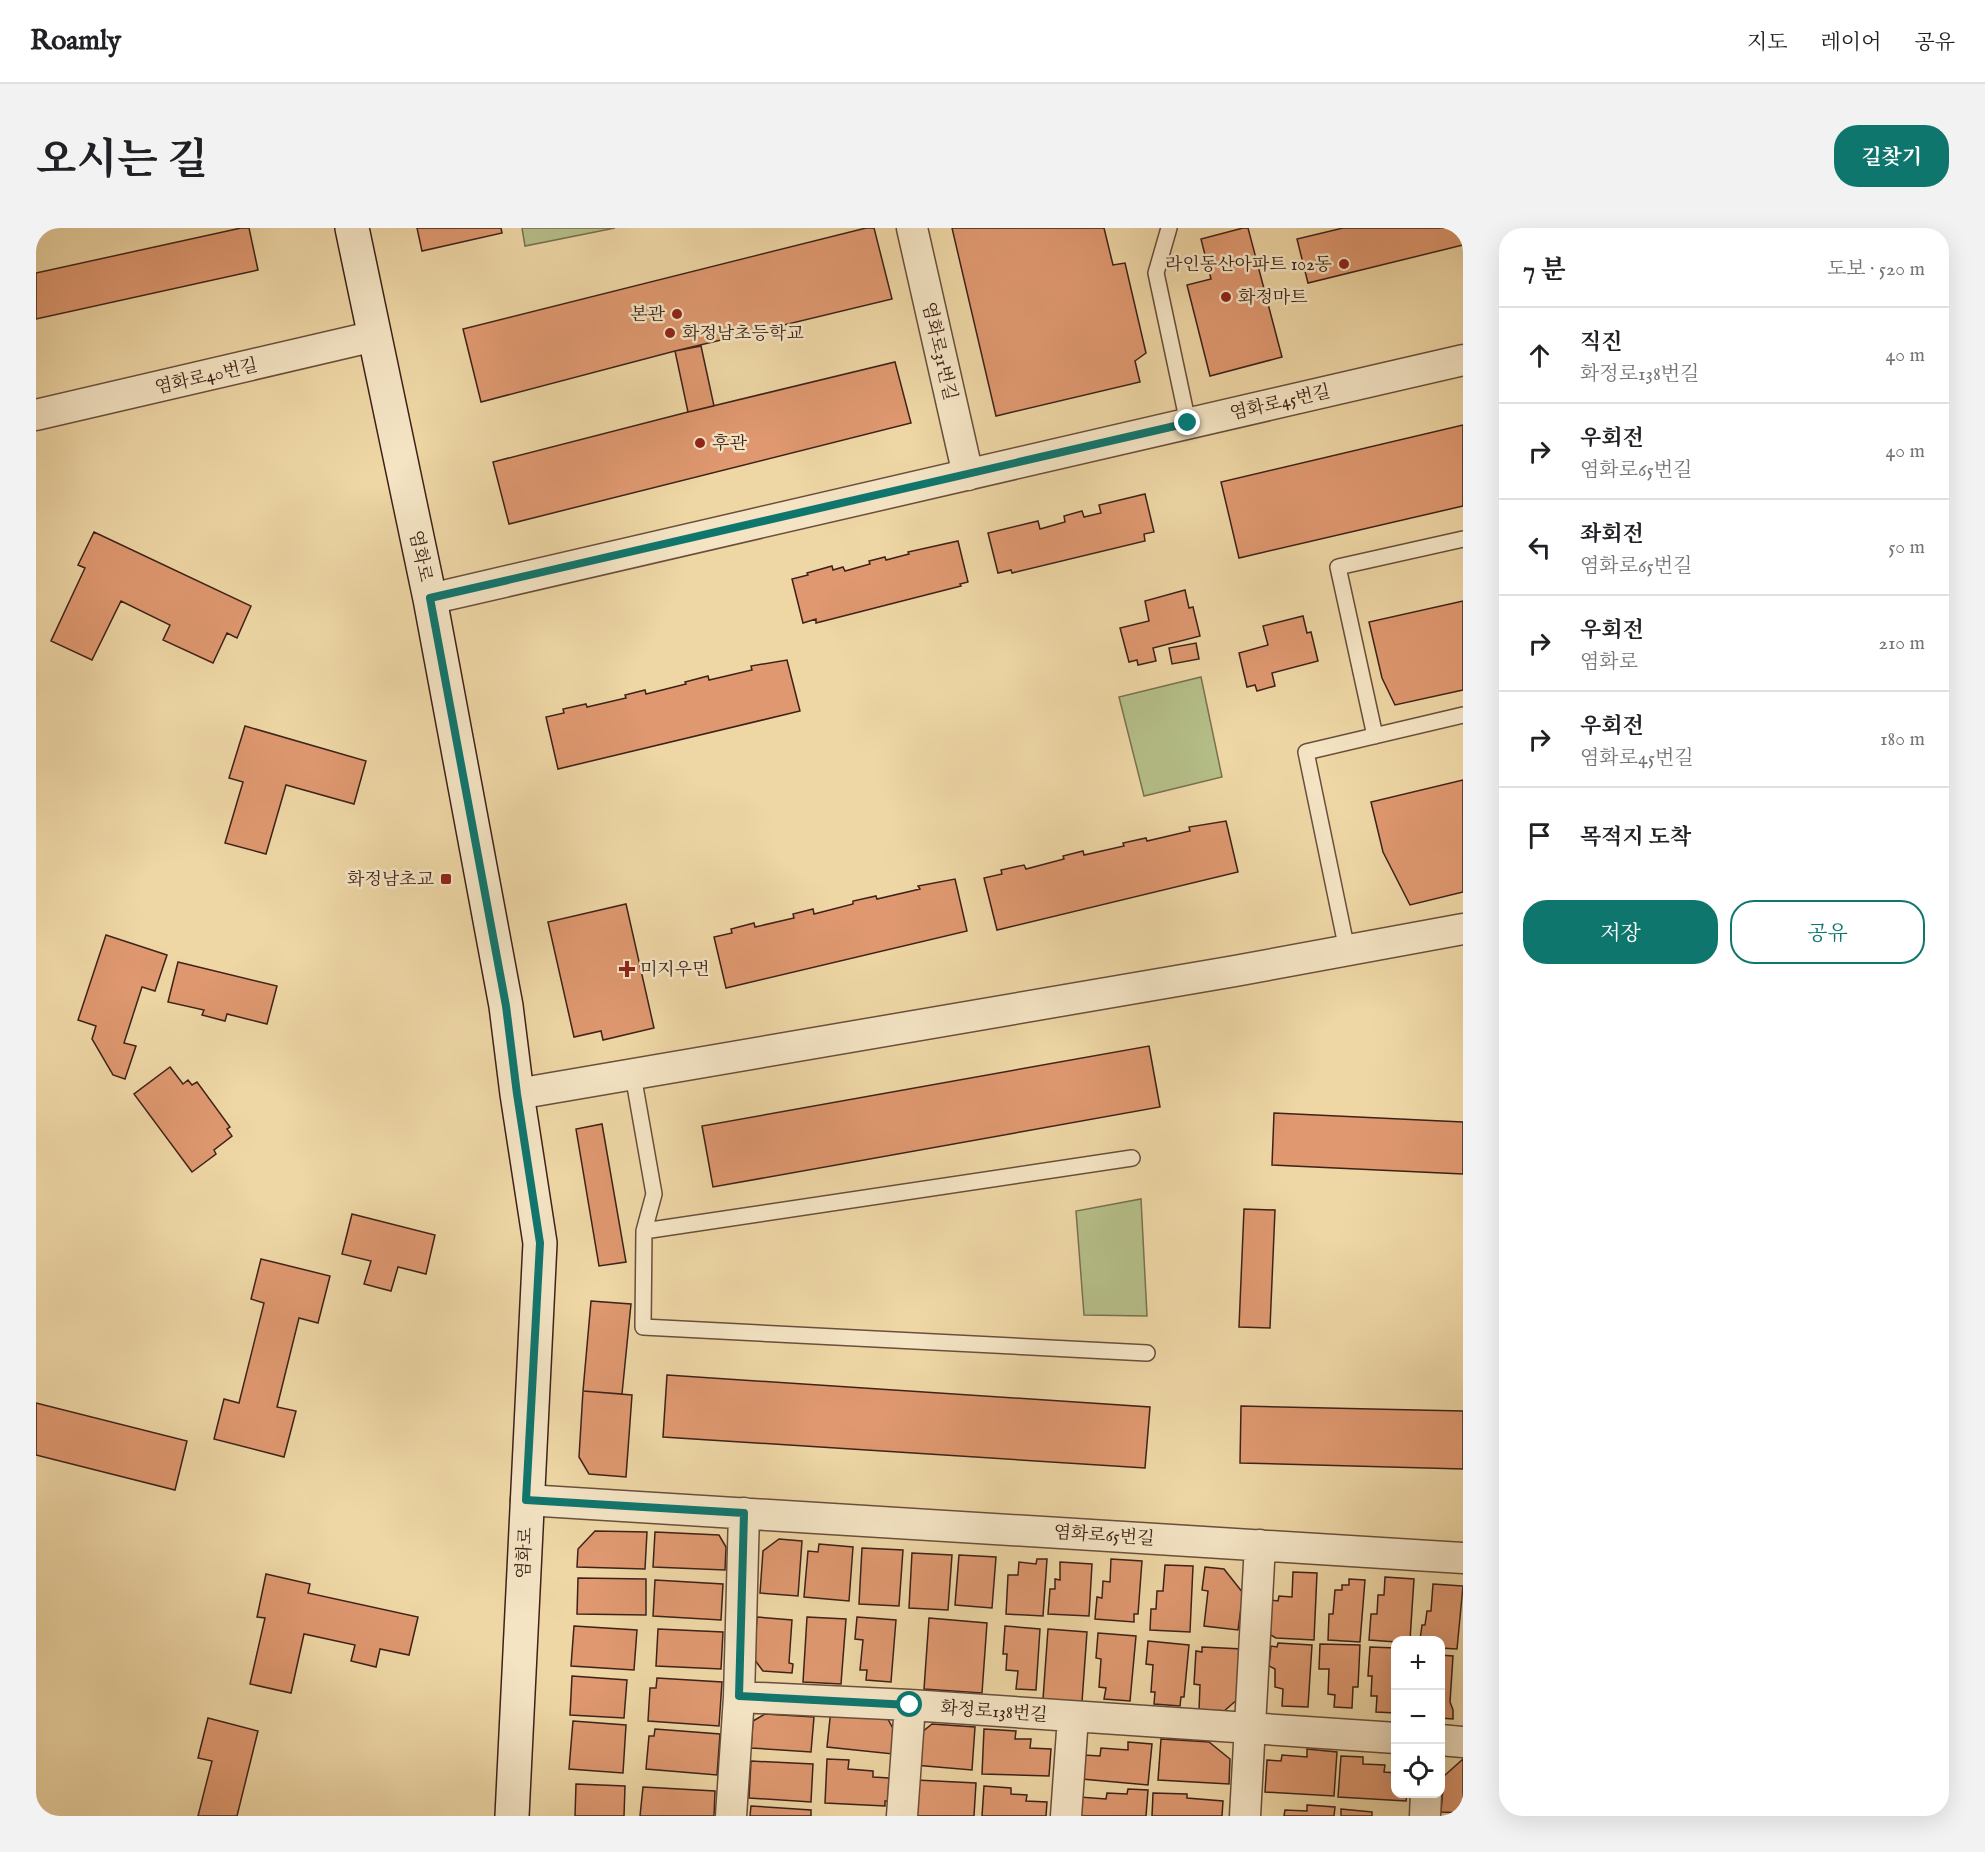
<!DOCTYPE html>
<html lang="ko">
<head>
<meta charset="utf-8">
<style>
	:root { --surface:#fff; --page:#f2f2f2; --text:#202124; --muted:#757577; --line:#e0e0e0; --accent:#0f766e }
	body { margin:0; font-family:"IM FELL English","Noto Serif KR",serif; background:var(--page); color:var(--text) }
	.controls { position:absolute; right:18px; bottom:18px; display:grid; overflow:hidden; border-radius:12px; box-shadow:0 6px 24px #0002 }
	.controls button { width:54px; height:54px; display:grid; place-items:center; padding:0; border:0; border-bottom:2px solid var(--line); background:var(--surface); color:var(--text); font:30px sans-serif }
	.stop { position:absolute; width:18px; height:18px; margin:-14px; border:4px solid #0f766e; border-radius:50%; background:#fff }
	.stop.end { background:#0f766e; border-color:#fff; box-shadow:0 2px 6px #0008 }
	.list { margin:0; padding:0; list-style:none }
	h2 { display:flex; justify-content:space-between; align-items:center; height:78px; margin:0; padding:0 24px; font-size:26px }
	h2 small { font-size:20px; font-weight:400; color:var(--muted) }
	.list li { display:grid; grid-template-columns:39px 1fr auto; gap:18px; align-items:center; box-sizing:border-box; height:96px; padding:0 24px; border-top:2px solid var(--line) }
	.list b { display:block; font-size:22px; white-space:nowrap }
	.list p { margin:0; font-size:20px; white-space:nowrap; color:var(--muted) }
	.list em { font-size:20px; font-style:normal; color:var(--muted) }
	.actions { display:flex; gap:12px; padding:18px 24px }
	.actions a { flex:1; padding:14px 0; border:2px solid var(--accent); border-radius:24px; text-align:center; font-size:21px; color:var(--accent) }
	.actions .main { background:var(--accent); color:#fff }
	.icon { flex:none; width:33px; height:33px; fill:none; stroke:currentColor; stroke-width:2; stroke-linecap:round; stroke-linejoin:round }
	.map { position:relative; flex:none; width:1427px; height:1588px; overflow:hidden; border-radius:24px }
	header { display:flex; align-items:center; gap:36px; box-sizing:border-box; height:84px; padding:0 30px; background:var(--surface); border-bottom:2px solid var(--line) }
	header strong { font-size:28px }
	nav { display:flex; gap:33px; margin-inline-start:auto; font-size:21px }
	.intro { display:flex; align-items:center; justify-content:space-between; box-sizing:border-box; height:144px; padding:0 36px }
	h1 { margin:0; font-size:42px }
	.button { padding:15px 27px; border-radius:24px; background:var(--accent); color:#fff; font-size:21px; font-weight:700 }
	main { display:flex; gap:36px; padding:0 36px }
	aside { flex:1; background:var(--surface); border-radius:24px; box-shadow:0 6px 24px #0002 }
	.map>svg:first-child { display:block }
</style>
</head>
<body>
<header>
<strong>Roamly</strong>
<nav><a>지도</a><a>레이어</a><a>공유</a></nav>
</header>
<div class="intro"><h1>오시는 길</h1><a class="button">길찾기</a></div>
<main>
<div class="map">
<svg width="1427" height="1588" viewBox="0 0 1427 1588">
	<rect width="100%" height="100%" fill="#eed6a5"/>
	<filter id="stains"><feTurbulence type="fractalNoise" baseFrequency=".00333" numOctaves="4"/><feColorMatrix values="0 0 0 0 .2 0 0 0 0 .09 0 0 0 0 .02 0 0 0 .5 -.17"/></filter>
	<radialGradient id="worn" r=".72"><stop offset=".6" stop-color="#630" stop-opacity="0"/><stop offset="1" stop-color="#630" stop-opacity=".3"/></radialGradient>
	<!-- green -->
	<path fill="#b5be88" stroke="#797050" stroke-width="1.5" d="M 486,0 L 579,0 L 489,18 Z
		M 1165,449 L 1186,549 L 1108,568 L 1083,469 Z
		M 1105,971 L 1111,1088 L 1048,1087 L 1040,983 Z"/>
	<!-- building -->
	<path fill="#df9870" stroke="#3d2219" stroke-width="1.5" d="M 205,0 L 213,0 L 222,42 L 0,91 L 0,45 Z
		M 381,0 L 465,0 L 466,5 L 386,23 Z
		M 830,0 L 838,0 L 856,71 L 639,123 L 445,174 L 427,101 Z
		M 916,0 L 1068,0 L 1077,37 L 1089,35 L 1110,125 L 1099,133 L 1104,154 L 960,188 Z
		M 1207,0 L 1212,0 L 1246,129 L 1174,148 L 1151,57 L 1175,51 L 1165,11 Z
		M 1307,0 L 1427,0 L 1427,17 L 1272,55 L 1261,11 Z
		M 665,118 L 678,178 L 652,184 L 639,123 Z
		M 859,134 L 875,195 L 473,296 L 457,234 L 652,184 Z
		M 1427,197 L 1427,278 L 1203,330 L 1185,254 Z
		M 1109,266 L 1118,304 L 1108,306 L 1109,313 L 976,345 L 975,342 L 962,345 L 952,305 L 1002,293 L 1004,301 L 1029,294 L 1028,288 L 1046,283 L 1048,289 L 1065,285 L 1063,277 Z
		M 58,304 L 215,378 L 201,410 L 191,405 L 177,435 L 127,412 L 134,397 L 85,373 L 56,432 L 15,413 L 49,340 L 42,337 Z
		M 922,313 L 932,354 L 924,356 L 925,358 L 780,395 L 780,391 L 767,395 L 756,351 L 772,347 L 771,345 L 796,338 L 797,342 L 807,339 L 809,343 L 834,336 L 833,333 L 849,329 L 850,332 L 873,326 L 872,324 Z
		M 1149,362 L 1153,380 L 1157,379 L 1164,408 L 1117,420 L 1120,433 L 1102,437 L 1101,432 L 1093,434 L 1084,400 L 1113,393 L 1109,373 Z
		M 1427,373 L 1427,462 L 1359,477 L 1346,450 L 1333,394 Z
		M 1267,388 L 1271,405 L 1275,404 L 1282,433 L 1236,445 L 1239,458 L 1221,463 L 1219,457 L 1211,459 L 1203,425 L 1232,417 L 1227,398 Z
		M 1160,415 L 1163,431 L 1136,436 L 1133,420 Z
		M 751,432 L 764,483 L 522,541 L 510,489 L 528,485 L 527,481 L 550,476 L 551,479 L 590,470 L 589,467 L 609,462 L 610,466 L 650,456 L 649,454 L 672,448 L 673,452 L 716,442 L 715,438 Z
		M 209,498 L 330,533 L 318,576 L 250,557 L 230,626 L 189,615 L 207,554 L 193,550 Z
		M 1427,552 L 1427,664 L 1374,677 L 1347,624 L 1335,574 Z
		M 1190,593 L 1202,644 L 961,702 L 948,650 L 966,646 L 965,642 L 988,637 L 990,641 L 1028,631 L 1027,628 L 1047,623 L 1048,627 L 1088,618 L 1087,615 L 1110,610 L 1111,613 L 1154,603 L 1153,599 Z
		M 919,651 L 931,703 L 690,760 L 678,709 L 696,705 L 695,701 L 718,695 L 719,699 L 758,690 L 757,686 L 777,681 L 778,686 L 817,676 L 817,673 L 840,668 L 841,671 L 884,661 L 882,658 Z
		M 590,676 L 618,800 L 567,812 L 565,803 L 538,809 L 512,694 Z
		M 70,707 L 131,727 L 119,763 L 106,759 L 88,815 L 100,818 L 89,851 L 77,847 L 56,811 L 60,798 L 42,792 Z
		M 142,734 L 241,758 L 231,796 L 191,786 L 189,793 L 166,787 L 168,782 L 132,774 Z
		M 1113,818 L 1124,879 L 677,959 L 666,898 Z
		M 134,839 L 147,856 L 152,852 L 156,857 L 161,854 L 194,899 L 191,901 L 196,908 L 178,922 L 180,926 L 156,944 L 98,866 Z
		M 1238,885 L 1427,894 L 1427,946 L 1236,937 Z
		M 566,896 L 590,1034 L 563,1038 L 540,901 Z
		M 1208,981 L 1239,982 L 1234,1100 L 1203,1099 Z
		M 316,986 L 399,1007 L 390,1046 L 362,1039 L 355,1063 L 328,1056 L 335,1033 L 306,1026 Z
		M 225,1031 L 294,1048 L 282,1095 L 263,1090 L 241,1179 L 260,1183 L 248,1229 L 178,1211 L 188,1171 L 203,1175 L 228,1075 L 215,1071 Z
		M 555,1073 L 595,1076 L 586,1166 L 547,1163 Z
		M 631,1147 L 1114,1179 L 1109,1240 L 627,1209 Z
		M 547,1163 L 596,1167 L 590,1249 L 553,1246 L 543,1229 Z
		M 0,1175 L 151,1213 L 139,1262 L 0,1227 Z
		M 1205,1178 L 1427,1183 L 1427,1241 L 1204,1235 Z
		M 559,1303 L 611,1304 L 609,1341 L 541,1339 L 542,1321 Z
		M 619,1304 L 683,1307 L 690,1319 L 689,1342 L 617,1339 Z
		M 743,1311 L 766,1313 L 762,1368 L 724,1365 L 727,1323 Z
		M 783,1316 L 817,1319 L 813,1373 L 768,1369 L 772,1323 L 782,1324 Z
		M 826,1320 L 867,1322 L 863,1378 L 823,1376 Z
		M 876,1325 L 916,1327 L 912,1382 L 873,1380 Z
		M 923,1327 L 960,1329 L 956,1380 L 919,1377 Z
		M 1001,1331 L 1011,1331 L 1007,1388 L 970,1386 L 972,1347 L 982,1347 L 983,1334 L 1000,1336 Z
		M 1075,1331 L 1106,1333 L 1102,1386 L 1098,1386 L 1098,1394 L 1059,1391 L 1061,1369 L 1066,1370 L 1067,1353 L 1074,1354 Z
		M 1024,1334 L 1056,1336 L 1053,1388 L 1012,1386 L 1014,1361 L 1019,1361 L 1019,1351 L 1024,1352 Z
		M 1129,1337 L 1157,1338 L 1154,1404 L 1114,1402 L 1115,1381 L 1120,1381 L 1121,1363 L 1127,1363 Z
		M 1169,1339 L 1188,1341 L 1207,1365 L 1202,1402 L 1168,1398 L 1172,1363 L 1166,1362 Z
		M 1257,1344 L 1281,1345 L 1278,1412 L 1240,1410 L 1233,1406 L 1235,1372 L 1242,1373 L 1243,1368 L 1256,1369 Z
		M 230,1346 L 274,1356 L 272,1365 L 382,1389 L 373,1427 L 344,1421 L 340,1439 L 315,1433 L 319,1417 L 268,1406 L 255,1465 L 214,1456 L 229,1390 L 221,1389 Z
		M 1349,1349 L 1378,1351 L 1374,1412 L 1360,1412 L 1360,1414 L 1333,1412 L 1335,1386 L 1341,1386 L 1342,1367 L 1348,1367 Z
		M 542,1350 L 610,1351 L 610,1387 L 541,1386 Z
		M 1313,1351 L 1329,1352 L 1324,1414 L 1292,1412 L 1293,1386 L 1297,1386 L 1299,1362 L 1306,1362 L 1306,1357 L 1313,1357 Z
		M 619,1352 L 687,1356 L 685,1392 L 617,1388 Z
		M 1397,1356 L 1427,1358 L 1421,1421 L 1404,1420 L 1404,1412 L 1384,1412 L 1386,1397 L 1389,1397 L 1391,1383 L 1395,1383 Z
		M 721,1389 L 756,1392 L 753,1435 L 757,1436 L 756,1445 L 727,1443 L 718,1431 Z
		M 771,1389 L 810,1391 L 805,1456 L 767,1454 Z
		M 821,1389 L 860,1392 L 855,1454 L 830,1452 L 831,1442 L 824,1442 L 827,1412 L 819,1411 Z
		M 893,1390 L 951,1395 L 946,1465 L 888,1461 Z
		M 538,1398 L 601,1402 L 598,1442 L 535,1438 Z
		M 969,1398 L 1004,1401 L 1000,1462 L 980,1461 L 982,1443 L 970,1442 L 971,1426 L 967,1426 Z
		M 622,1401 L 687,1404 L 685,1441 L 620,1438 Z
		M 1012,1401 L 1051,1404 L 1046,1474 L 1007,1471 Z
		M 1062,1405 L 1100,1408 L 1094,1473 L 1068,1471 L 1070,1460 L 1063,1459 L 1065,1431 L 1060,1430 Z
		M 1112,1413 L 1153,1417 L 1148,1469 L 1145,1469 L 1144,1478 L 1118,1476 L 1119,1464 L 1115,1464 L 1117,1437 L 1110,1436 Z
		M 1242,1415 L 1276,1417 L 1272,1479 L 1246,1478 L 1247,1461 L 1239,1459 L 1239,1441 L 1233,1438 L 1235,1418 L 1241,1419 Z
		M 1284,1416 L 1324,1417 L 1322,1459 L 1317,1459 L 1316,1480 L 1298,1479 L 1299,1467 L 1292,1466 L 1293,1441 L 1283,1441 Z
		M 1166,1419 L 1206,1421 L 1203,1470 L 1187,1484 L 1163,1482 L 1164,1457 L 1158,1456 L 1160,1423 L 1166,1424 Z
		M 1334,1419 L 1360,1420 L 1360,1485 L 1340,1484 L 1341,1468 L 1335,1468 L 1336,1448 L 1332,1448 Z
		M 1404,1427 L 1417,1428 L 1414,1474 L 1417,1482 L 1417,1491 L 1404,1490 Z
		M 536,1448 L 591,1452 L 588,1490 L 534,1487 Z
		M 621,1450 L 686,1454 L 683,1498 L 612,1493 L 614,1460 L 620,1460 Z
		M 845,1479 L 859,1504 L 857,1526 L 791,1519 L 795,1481 Z
		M 729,1486 L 778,1489 L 775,1524 L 715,1520 L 717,1493 Z
		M 172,1490 L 222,1503 L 201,1588 L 162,1588 L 176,1533 L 162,1530 Z
		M 537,1493 L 590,1497 L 587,1545 L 533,1541 Z
		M 896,1496 L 939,1499 L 936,1542 L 878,1537 L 880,1509 Z
		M 619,1501 L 684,1506 L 681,1547 L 610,1541 L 613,1508 L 618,1508 Z
		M 948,1501 L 980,1503 L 979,1511 L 995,1511 L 994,1520 L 1015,1521 L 1013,1548 L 946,1546 Z
		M 1125,1511 L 1173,1514 L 1194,1531 L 1193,1556 L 1122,1552 Z
		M 1092,1514 L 1116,1516 L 1112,1557 L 1046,1551 L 1048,1527 L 1064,1528 L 1065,1520 L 1092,1522 Z
		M 1271,1521 L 1301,1524 L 1298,1568 L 1229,1564 L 1231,1532 L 1245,1533 L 1246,1527 L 1271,1529 Z
		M 1305,1528 L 1327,1529 L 1327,1536 L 1349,1537 L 1348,1544 L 1360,1545 L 1360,1566 L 1371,1566 L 1370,1573 L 1302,1569 Z
		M 791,1531 L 813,1532 L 812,1541 L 837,1543 L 837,1549 L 853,1550 L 852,1573 L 849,1573 L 849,1578 L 789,1575 Z
		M 1427,1531 L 1427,1585 L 1405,1584 L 1408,1548 Z
		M 715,1533 L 777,1536 L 775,1574 L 713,1570 Z
		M 880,1552 L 940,1555 L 938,1588 L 878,1588 Z
		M 540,1556 L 589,1558 L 588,1588 L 539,1588 Z
		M 948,1558 L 975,1560 L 975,1566 L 991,1567 L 990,1573 L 1011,1574 L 1010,1588 L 946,1588 Z
		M 607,1559 L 679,1563 L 678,1588 L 604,1588 Z
		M 1092,1561 L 1112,1562 L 1110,1588 L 1043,1588 L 1044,1569 L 1070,1571 L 1071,1565 L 1091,1566 Z
		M 1117,1565 L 1151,1566 L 1151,1570 L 1187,1573 L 1186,1588 L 1116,1588 Z
		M 1271,1577 L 1299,1579 L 1298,1588 L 1248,1588 L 1249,1582 L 1271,1583 Z
		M 715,1578 L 775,1582 L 775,1588 L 714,1588 Z
		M 1305,1581 L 1336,1584 L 1336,1588 L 1305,1588 Z"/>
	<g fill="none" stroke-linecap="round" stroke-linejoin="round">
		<defs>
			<path id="lane" d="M 1133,0 L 1120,45 L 1152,195
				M 1339,508 L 1302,339 L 1427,311
				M 1311,722 L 1270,524 L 1427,487
				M 597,847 L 618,966 L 608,1003 L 607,1099 L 1111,1125
				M 608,1003 L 1096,930"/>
			<path id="street" d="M 876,0 L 932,247
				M 0,187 L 339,108
				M 394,371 L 1427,132
				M 481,866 L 1199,743 L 1427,701
				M 490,1272 L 1427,1330
				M 703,1469 L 874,1477 L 1360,1510
				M 1404,1512 L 1427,1514
				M 695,1588 L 703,1469 L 708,1285
				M 866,1588 L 874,1477
				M 1030,1588 L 1037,1489
				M 1209,1588 L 1224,1317
				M 1389,1588 L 1390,1566"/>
			<path id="secondary" d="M 316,0 L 394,371 L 470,778 L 481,866 L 504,1015 L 476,1588"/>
		</defs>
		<!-- lane casing -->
		<use href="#lane" stroke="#694f3c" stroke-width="18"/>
		<!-- street casing -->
		<use href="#street" stroke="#694f3c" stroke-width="33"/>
		<!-- secondary casing -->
		<use href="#secondary" stroke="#3d2219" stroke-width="36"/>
		<!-- lane -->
		<use href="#lane" stroke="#f4e4c4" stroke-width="15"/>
		<!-- street -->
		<use href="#street" stroke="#f4e4c4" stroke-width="30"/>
		<!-- secondary -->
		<use href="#secondary" stroke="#f4e4c4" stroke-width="33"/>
	</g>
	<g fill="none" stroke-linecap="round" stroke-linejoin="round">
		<!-- route -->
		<path stroke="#0f766e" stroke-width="8" d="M 874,1477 L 703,1468 L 708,1285 L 490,1272 L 504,1015 L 481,866 L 470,778 L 394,370 L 1152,195"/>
	</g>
	<!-- markers -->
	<g fill="#8f2418" stroke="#f4e4c4" stroke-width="2">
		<circle cx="1308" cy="36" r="6"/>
		<circle cx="1190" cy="69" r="6"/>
		<circle cx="641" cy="86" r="6"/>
		<circle cx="634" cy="105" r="6"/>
		<circle cx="664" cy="215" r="6"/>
		<rect x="404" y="645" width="12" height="12" rx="3"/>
		<path d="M588 732h6v6h6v6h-6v6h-6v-6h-6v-6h6z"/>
	</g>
	<g text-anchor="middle" stroke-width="5" stroke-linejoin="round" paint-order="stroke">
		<!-- poi labels -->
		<g font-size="18" fill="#3d2219" stroke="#f4e4c4" text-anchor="start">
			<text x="1296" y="42" text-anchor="end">라인동산아파트 102동</text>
			<text x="1202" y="75">화정마트</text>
			<text x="629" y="92" text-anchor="end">본관</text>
			<text x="646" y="111">화정남초등학교</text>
			<text x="676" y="221">후관</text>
			<text x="398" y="657" text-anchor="end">화정남초교</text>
			<text x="604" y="747">미지우먼</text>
		</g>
		<!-- street labels -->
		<g font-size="18" fill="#3d2219" stroke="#f4e4c4">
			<text transform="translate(904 123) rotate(77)" y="6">염화로31번길</text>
			<text transform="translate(170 148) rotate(-13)" y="6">염화로40번길</text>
			<text transform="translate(1244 174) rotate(-13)" y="6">염화로45번길</text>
			<text transform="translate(385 328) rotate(78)" y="6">염화로</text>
			<text transform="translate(1068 1307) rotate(4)" y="6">염화로65번길</text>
			<text transform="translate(488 1325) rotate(-87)" y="6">염화로</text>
			<text transform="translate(958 1483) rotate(4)" y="6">화정로138번길</text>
		</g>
	</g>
	<rect width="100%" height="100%" filter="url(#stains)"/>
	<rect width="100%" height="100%" fill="url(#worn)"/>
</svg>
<div class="controls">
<button>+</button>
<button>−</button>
<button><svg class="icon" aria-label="locate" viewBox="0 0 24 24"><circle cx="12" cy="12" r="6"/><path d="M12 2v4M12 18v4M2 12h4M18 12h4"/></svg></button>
</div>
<div class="stop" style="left:874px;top:1477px"></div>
<div class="stop end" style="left:1152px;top:195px"></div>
</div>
<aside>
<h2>7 분<small>도보 · 520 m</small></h2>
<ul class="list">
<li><svg class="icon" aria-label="ahead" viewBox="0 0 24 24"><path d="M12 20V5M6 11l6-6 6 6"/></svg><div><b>직진</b><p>화정로138번길</p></div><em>40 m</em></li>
<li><svg class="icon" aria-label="right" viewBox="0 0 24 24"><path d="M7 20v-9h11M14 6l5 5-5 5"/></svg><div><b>우회전</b><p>염화로65번길</p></div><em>40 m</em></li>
<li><svg class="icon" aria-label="left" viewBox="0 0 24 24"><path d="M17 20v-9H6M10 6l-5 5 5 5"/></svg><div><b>좌회전</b><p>염화로65번길</p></div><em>50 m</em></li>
<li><svg class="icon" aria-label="right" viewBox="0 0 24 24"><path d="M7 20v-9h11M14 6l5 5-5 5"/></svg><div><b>우회전</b><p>염화로</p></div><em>210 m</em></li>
<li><svg class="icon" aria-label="right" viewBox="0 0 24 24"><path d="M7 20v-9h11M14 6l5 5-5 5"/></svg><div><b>우회전</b><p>염화로45번길</p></div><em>180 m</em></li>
<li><svg class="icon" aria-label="arrive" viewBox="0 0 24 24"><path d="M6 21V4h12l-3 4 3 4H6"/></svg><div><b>목적지 도착</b></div></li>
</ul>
<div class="actions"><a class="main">저장</a><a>공유</a></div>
</aside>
</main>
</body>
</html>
